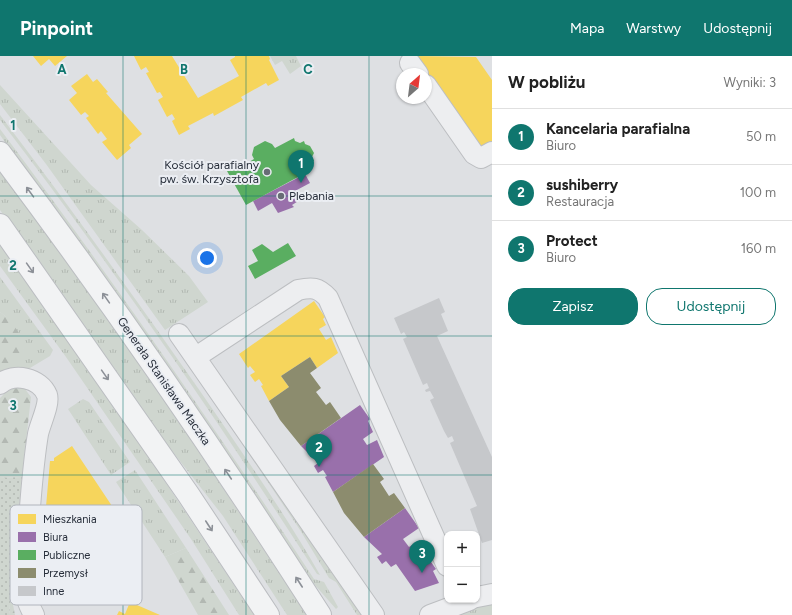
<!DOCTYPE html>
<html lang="pl">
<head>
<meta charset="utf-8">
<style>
	:root { --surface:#fff; --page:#f6f6f6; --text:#222; --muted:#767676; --line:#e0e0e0; --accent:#0f766e }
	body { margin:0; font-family:Figtree,sans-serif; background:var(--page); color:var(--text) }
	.controls { position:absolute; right:12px; bottom:12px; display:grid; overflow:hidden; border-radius:8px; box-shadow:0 1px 3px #0004 }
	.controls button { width:36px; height:36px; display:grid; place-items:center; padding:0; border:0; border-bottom:1px solid var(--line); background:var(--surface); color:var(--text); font:20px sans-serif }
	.compass { position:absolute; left:396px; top:12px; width:36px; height:36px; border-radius:50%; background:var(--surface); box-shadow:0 1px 3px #0004; rotate:28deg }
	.you { position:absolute; left:207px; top:202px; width:14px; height:14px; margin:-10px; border:3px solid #fff; border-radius:50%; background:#1a73e8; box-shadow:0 0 0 6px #1a73e833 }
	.badge { display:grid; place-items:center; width:26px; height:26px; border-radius:50%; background:var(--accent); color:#fff; font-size:13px; font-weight:700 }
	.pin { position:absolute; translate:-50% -33px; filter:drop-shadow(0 1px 2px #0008) }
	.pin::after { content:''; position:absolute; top:21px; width:14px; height:12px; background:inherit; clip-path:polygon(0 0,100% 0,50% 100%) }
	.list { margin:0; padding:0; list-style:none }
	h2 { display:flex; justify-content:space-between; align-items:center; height:52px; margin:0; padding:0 16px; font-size:17px }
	h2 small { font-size:13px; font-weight:400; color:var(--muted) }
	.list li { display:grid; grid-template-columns:26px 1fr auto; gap:12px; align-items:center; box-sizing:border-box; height:56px; padding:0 16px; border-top:1px solid var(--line) }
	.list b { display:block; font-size:15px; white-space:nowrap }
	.list p { margin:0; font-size:13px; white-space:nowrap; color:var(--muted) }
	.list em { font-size:13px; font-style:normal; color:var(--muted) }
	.actions { display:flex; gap:8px; padding:12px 16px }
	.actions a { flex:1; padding:9px 0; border:1px solid var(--accent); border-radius:16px; text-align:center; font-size:14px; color:var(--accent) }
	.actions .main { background:var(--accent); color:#fff }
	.map { position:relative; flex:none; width:492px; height:559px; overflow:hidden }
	header { display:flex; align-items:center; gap:24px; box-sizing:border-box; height:56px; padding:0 20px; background:var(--accent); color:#fff }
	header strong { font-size:19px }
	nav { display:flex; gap:22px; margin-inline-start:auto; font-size:14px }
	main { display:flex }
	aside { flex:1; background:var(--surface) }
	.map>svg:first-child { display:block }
</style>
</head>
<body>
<header>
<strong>Pinpoint</strong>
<nav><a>Mapa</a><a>Warstwy</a><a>Udostępnij</a></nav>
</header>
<main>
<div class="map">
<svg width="492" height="559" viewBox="0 0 492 559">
	<defs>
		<pattern id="grass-tufts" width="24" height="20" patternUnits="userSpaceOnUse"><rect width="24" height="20" fill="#cfd6cf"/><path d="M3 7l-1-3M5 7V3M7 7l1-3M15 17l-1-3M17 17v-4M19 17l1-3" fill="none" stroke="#b2b8b2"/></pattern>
		<pattern id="forest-firs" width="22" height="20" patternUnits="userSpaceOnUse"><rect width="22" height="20" fill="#cfd6cf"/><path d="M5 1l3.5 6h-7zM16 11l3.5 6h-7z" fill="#b2b8b2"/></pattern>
		<pattern id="garden-dots" width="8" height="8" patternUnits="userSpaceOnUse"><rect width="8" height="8" fill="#cfd6cf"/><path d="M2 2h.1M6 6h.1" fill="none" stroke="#b2b8b2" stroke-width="1.8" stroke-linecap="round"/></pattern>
	</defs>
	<rect width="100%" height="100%" fill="#dee0e3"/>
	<!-- grass -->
	<path fill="url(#grass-tufts)" d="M 270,0 L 296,0 L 301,10 L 290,18 L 282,5 L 275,9 Z
		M 0,29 L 91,129 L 142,174 L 189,220 L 208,246 L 165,274 L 46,108 L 0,48 Z
		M 0,59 C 69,149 135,242 200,335 C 241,395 284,456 320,519 L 317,518 C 217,363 112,210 0,64 Z
		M 0,73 C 110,220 214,370 314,523 L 324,526 L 338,551 L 336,553 L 307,520 L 0,79 Z
		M 0,114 L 150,322 L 307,559 L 287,559 L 223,460 L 161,381 L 56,230 L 0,154 Z
		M 0,189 L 114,349 L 254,559 L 239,559 L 191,483 L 66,301 L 0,210 Z
		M 0,221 L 53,294 L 50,300 L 25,315 L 21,306 L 24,293 L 5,260 L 0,256 Z
		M 204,331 L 364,559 L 357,559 L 336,526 L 329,522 L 300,474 Z
		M 83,343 L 89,346 L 130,406 L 111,419 L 68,353 Z
		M 135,414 L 186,492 L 165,501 L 116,426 Z
		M 492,546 L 492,559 L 457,559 L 483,547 Z"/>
	<!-- forest -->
	<path fill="url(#forest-firs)" d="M 0,256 C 11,264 24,280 24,293 C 24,305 20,302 25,315 L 0,321 Z
		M 22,329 L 31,341 L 22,421 L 0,422 L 0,342 L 7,335 Z
		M 186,492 L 229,559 L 198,559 L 165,501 Z
		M 11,538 L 15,559 L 9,559 Z"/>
	<!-- garden -->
	<path fill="url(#garden-dots)" d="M 22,421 L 9,559 L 0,559 L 0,422 Z"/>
	<!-- homes -->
	<path fill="#f6d55c" d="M 33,0 L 67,0 L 55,10 L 49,3 L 41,10 Z
		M 134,0 L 172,0 L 198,42 L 239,20 L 230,4 L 235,1 L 235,0 L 269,0 L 270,3 L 269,4 L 279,24 L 268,30 L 266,27 L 241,41 L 243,44 L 214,60 L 213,57 L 188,70 L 190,73 L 179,79 L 172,65 L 175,63 L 172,58 L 167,61 L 158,44 L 163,41 L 160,36 L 157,37 L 146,17 L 149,16 L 146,11 L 141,14 Z
		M 418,0 L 476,1 L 492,24 L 492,89 L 481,96 L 415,2 Z
		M 87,18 L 93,26 L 97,23 L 108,36 L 106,37 L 142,78 L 129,89 L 131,92 L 117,104 L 102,86 L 107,83 L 101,75 L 98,78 L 86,62 L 89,60 L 85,56 L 81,59 L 69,44 L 77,37 L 71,30 Z
		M 314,245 L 325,261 L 323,263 L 326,269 L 319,273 L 326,284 L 331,281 L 338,297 L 317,312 L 310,301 L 281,320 L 289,331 L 269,345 L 261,330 L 263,329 L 259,323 L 255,326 L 250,319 L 255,316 L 250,310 L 248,312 L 239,298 Z
		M 72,390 L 112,450 L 80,471 L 81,474 L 79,476 L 93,498 L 79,507 L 77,505 L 61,516 L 43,485 L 50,405 L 54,405 L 54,402 Z
		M 130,546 L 160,559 L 117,559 L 119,555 L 125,558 Z"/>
	<!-- offices -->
	<path fill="#9970ab" d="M 305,118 L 310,127 L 295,135 L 300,144 L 292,149 L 294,151 L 278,157 L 272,147 L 258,155 L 253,145 Z
		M 360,349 L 370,363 L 368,365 L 373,376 L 363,383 L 367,389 L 377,384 L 384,401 L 333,436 L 325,421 L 327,420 L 323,414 L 318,417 L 314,410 L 318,407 L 301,390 Z
		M 405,452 L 419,472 L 403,483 L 409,491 L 420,484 L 430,497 L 426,499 L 436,513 L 433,515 L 439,527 L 415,535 L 396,508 L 391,511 L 386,505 L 382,508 L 377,501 L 382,498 L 364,481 Z"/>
	<!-- public -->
	<path fill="#5aae61" d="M 294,82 L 295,85 L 300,87 L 304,85 L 305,88 L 310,90 L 314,97 L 312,101 L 314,105 L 311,106 L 309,111 L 311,114 L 246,149 L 227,115 L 235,111 L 237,113 L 254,103 L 252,99 L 254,91 L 265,85 L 272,88 L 275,92 Z
		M 288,187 L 296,200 L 255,223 L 248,210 L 258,205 L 252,194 L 262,188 L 273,196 Z"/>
	<!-- industry -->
	<path fill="#8c8c6e" d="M 310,301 L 317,312 L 310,317 L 321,332 L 316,336 L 326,349 L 330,346 L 341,362 L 301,390 L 280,364 L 269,345 L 289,331 L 281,320 Z
		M 373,408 L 384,423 L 380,426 L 389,440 L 394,437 L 405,452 L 364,481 L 344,457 L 333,436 Z"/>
	<!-- building -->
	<path fill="#c6c8cb" d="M 439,242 L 445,256 L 441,258 L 448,275 L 437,280 L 492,401 L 492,484 L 482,487 L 470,453 L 477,450 L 450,387 L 454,385 L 452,380 L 448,382 L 444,375 L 430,344 L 434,342 L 430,335 L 426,336 L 425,334 L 429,332 L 427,327 L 423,329 L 403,283 L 407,281 L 404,276 L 401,278 L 394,262 Z"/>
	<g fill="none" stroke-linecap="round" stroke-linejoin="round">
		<defs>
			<path id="minor" d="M 410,7 L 418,18
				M 426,29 L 474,98 L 481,102 L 492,96
				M 179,278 L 374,559
				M 196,301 L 298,234 C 312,231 318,231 328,242 L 447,510
				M 0,328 C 14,316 40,322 47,339 C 50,348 40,368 38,378 C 34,402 32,426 30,451 C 26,479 21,511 26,539 C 27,546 31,553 34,559
				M 477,541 L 492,538
				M 430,559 L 470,544"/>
			<path id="major" d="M 0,97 C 113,247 219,401 320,559
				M 0,169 L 188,438 L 268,559"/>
		</defs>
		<!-- minor casing -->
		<use href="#minor" stroke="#bcbec1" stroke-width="22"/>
		<!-- major casing -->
		<use href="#major" stroke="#bbbdc1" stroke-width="24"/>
		<!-- minor -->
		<use href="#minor" stroke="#edeef0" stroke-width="20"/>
		<!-- major -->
		<use href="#major" stroke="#f2f3f4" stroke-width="22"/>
	</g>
	<!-- one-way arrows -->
	<defs><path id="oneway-shaft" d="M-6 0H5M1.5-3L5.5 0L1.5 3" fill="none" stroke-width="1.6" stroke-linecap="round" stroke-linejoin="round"/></defs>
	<g stroke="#8c9097">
		<use href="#oneway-shaft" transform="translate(30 136) rotate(-126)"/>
		<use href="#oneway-shaft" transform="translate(30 212) rotate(55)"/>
		<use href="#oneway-shaft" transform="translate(106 242) rotate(-125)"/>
		<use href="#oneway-shaft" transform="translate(105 319) rotate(55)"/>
		<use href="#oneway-shaft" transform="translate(228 418) rotate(-124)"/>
		<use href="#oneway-shaft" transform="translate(209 470) rotate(57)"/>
		<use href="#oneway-shaft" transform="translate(299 526) rotate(-123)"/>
	</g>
	<!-- grid -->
	<path fill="none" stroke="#0f766e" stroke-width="1" stroke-opacity="0.55" d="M 123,0 L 123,559M 246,0 L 246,559M 369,0 L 369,559M 0,140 L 492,140M 0,280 L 492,280M 0,419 L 492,419"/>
	<!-- markers -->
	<g fill="#676c75" stroke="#ebeef3" stroke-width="1.5">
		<circle cx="267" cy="116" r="4"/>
		<circle cx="281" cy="140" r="4"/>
	</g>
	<g text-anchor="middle" stroke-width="4" stroke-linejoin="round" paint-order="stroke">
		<!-- poi labels -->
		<g font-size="12" fill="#272e3a" stroke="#ebeef3" text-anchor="end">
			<text x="259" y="113">Kościół parafialny<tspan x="259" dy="14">pw. św. Krzysztofa</tspan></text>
			<text x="289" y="144" text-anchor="start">Plebania</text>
		</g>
		<!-- street labels -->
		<g font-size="12" fill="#272e3a" stroke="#ebeef3">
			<text transform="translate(164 325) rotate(55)" y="4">Generała Stanisława Maczka</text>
		</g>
	</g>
	<!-- legend -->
	<rect x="10" y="449" width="132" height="100" rx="6" fill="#ebeef3" stroke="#b0b4bc" stroke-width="1"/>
	<rect x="18" y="458" width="18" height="10" fill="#f6d55c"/>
	<rect x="18" y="476" width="18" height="10" fill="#9970ab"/>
	<rect x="18" y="494" width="18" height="10" fill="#5aae61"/>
	<rect x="18" y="512" width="18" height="10" fill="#8c8c6e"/>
	<rect x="18" y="530" width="18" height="10" fill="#c6c8cb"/>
	<g font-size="11" fill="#272e3a">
		<text x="43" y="467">Mieszkania</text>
		<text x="43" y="485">Biura</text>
		<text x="43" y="503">Publiczne</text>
		<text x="43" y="521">Przemysł</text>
		<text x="43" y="539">Inne</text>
	</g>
	<g font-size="13" text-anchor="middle" font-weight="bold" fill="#0f766e" stroke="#ebeef3" stroke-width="4" stroke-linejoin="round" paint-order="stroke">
		<text x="62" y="18">A</text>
		<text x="184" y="18">B</text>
		<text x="308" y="18">C</text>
		<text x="13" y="74">1</text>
		<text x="13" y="214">2</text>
		<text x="13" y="354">3</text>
	</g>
</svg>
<div class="controls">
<button>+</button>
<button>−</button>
</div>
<svg class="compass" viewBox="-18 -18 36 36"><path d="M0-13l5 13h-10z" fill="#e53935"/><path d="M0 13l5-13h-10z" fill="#767676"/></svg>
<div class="you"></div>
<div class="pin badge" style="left:301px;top:127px">1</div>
<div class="pin badge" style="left:319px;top:411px">2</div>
<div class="pin badge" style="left:422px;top:517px">3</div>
</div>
<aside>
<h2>W pobliżu<small>Wyniki: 3</small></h2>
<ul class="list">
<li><span class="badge">1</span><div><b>Kancelaria parafialna</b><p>Biuro</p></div><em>50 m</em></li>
<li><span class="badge">2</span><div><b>sushiberry</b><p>Restauracja</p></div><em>100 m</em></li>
<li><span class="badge">3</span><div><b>Protect</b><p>Biuro</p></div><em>160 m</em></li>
</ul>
<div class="actions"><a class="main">Zapisz</a><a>Udostępnij</a></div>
</aside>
</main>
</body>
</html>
